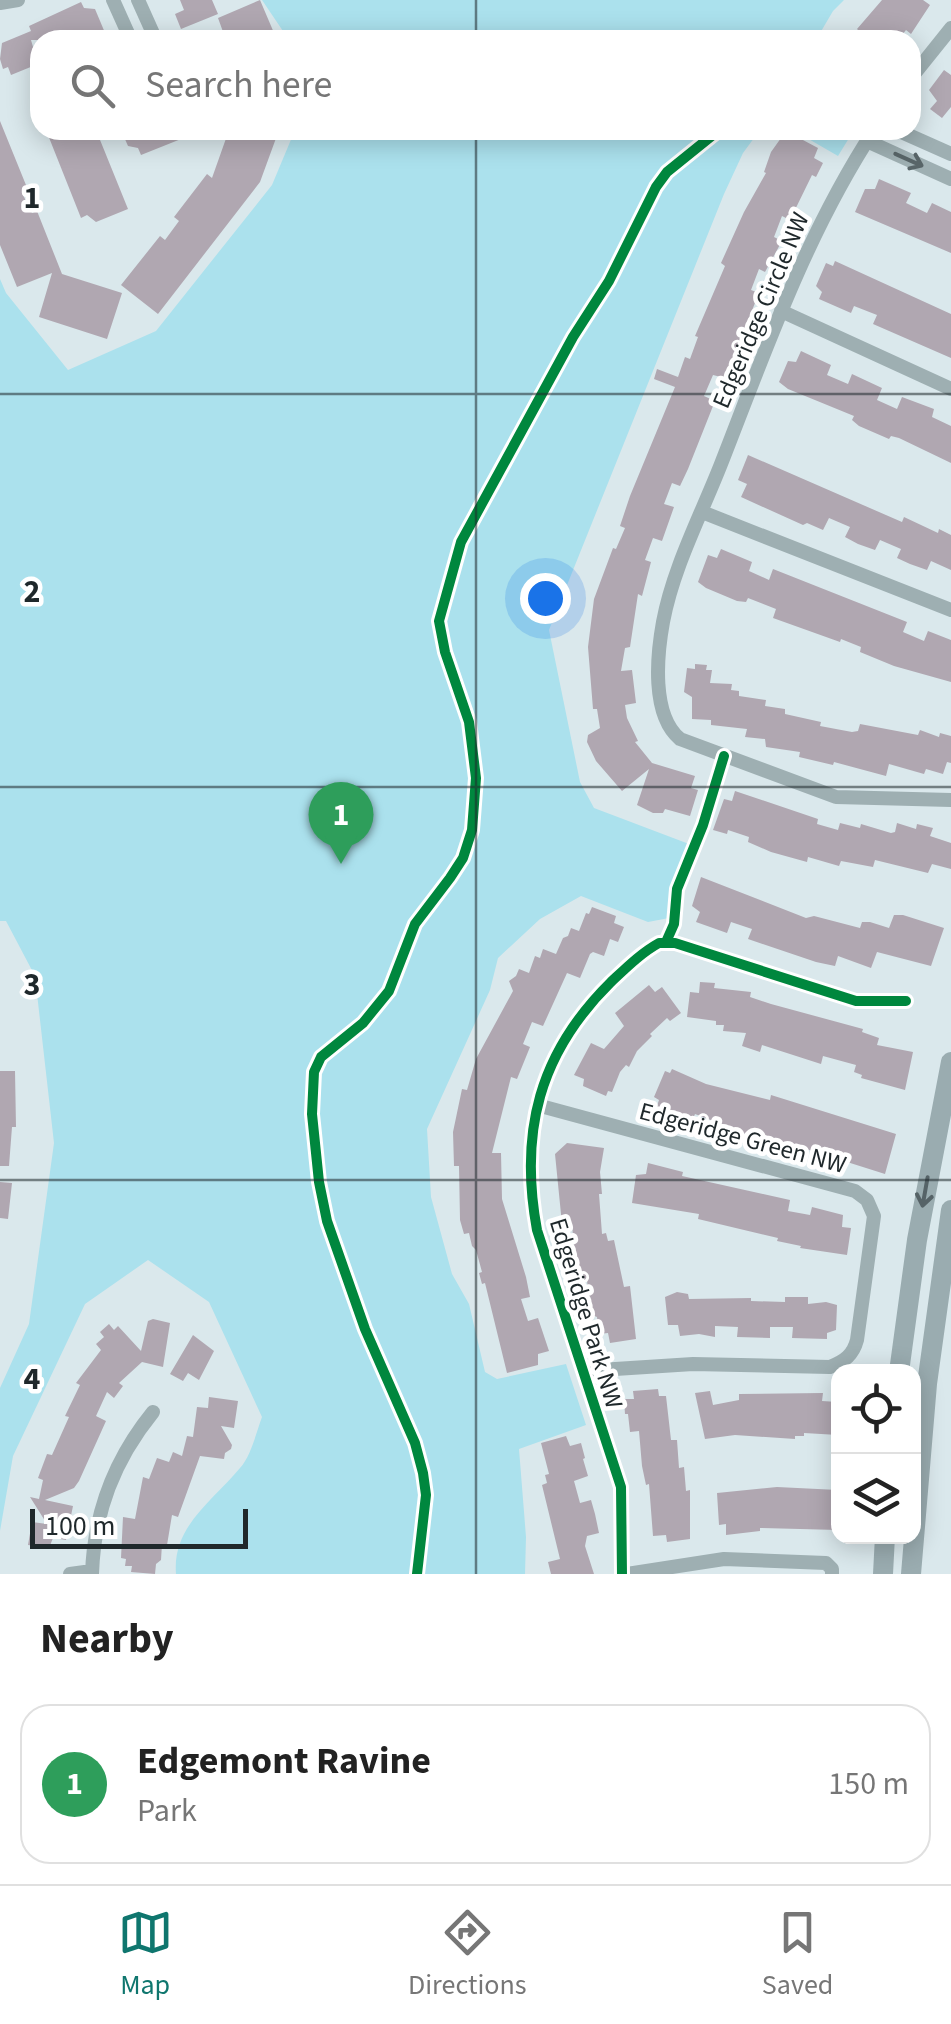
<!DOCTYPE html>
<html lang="en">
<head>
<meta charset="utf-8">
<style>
	:root { --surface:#fff; --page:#f6f6f6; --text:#222; --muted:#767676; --line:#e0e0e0; --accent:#0f766e }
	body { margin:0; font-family:"Source Sans 3",sans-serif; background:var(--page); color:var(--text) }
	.controls { position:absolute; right:30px; bottom:30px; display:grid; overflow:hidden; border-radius:20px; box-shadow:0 5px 25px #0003 }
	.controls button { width:90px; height:90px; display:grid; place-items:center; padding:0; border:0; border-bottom:2px solid var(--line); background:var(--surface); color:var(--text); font:50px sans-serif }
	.scale { position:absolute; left:30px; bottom:25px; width:218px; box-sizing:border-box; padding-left:10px; border:5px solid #1f282b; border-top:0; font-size:28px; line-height:35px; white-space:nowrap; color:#1f282b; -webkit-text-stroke:8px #fff; paint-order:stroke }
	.you { position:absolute; left:545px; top:598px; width:35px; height:35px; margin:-25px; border:8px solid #fff; border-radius:50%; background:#1a73e8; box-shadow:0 0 0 15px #1a73e833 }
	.badge { display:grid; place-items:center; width:65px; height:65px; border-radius:50%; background:var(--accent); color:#fff; font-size:32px; font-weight:700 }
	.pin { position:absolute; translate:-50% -82px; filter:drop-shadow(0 2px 5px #0008) }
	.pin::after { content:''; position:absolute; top:52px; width:35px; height:30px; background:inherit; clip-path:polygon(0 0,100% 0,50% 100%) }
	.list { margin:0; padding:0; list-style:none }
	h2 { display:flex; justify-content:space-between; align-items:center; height:130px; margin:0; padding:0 40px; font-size:42px }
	h2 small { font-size:32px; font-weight:400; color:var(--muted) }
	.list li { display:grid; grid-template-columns:65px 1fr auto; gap:30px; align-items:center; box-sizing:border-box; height:160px; margin:0 20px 20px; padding:0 20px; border:2px solid var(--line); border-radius:30px }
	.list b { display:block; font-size:38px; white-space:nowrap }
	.list p { margin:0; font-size:32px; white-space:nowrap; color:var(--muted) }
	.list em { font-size:32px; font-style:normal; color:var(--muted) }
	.icon { flex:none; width:55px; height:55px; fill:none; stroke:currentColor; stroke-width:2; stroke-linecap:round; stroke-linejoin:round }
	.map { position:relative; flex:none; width:951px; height:1574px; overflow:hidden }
	.search { position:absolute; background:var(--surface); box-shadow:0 5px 25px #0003; left:30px; right:30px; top:30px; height:110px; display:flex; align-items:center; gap:25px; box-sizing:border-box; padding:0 35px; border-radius:30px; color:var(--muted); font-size:38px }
	.sheet { height:310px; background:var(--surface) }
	nav { display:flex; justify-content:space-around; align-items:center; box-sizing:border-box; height:140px; border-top:2px solid var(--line); background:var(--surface); font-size:28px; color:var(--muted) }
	nav a { display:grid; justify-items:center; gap:5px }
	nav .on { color:var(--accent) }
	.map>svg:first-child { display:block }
</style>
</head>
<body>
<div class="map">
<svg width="951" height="1574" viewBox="0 0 951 1574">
	<rect width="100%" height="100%" fill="#dae8ec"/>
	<!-- green -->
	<path fill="#abe1ed" d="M 262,0 L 844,0 L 833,11 L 816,40 L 289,40 Z
		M 295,130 L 760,130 L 743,153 L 724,194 L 549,630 L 580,782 L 594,808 L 689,844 L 674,883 L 669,918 L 648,922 L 581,896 L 540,919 L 498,958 L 490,990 L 427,1129 L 431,1197 L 452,1274 L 469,1304 L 485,1372 L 497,1379 L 566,1364 L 586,1425 L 519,1449 L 526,1537 L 525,1574 L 176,1574 C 172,1526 213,1501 240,1468 C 251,1456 256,1433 262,1417 L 209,1302 L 148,1260 L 85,1304 L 13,1456 L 0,1531 L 0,1388 L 29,1324 L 54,1143 L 35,976 L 6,921 L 0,921 L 0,279 L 6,293 L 68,370 L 156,331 L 272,185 Z
		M 793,130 L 854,130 L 838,156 Z"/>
	<!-- building -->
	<path fill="#b0a7b1" d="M 180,0 L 212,0 L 218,14 L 181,29 L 175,14 L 184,10 Z
		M 260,0 L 277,40 L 226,40 L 218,18 Z
		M 882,0 L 923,0 L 930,5 L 911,34 L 906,30 L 902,35 L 892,32 L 886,40 L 852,40 L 859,31 L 857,29 Z
		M 81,2 L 84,8 L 95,9 L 108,40 L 31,40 L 38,64 L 11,75 L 8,67 L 3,69 L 0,59 L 2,43 L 31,31 L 29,26 Z
		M 944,70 L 951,75 L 951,107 L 942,118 L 930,109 L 937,101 L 929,90 Z
		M 0,121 L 28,190 L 22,193 L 32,213 L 37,211 L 62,274 L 122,293 L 107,339 L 39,317 L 52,273 L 17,287 L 0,245 Z
		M 46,130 L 96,130 L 128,209 L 96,222 L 87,215 L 81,218 Z
		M 121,130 L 201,130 L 201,131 L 141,155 L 138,148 L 128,146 Z
		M 229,130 L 279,130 L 260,182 L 158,314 L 121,285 L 160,236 L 165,240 L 179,221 L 174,217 L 207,174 L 212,178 Z
		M 786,131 L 818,148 L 814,158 L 823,163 L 816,177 L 812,175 L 790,220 L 782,216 L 774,237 L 782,241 L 765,272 L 759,269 L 751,290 L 759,293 L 725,378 L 713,375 L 704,396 L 715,401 L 688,469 L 680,486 L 672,483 L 664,504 L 674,507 L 662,541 L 653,538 L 645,560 L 651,562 L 642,596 L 638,594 L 630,647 L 625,648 L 621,671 L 632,670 L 636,703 L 625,705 L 627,718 L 638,741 L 635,742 L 652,763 L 695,776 L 691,788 L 698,790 L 690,816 L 665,809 L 663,813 L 653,813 L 637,805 L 649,769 L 622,791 L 596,761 L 587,742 L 588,735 L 600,728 L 597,709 L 593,709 L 588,647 L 594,599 L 613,548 L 616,549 L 625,528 L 620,526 L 630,496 L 675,387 L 654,379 L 657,369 L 678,377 L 685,357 L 690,359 L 698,337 L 695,336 L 725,266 L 721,263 L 744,212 L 766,173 L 764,172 L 771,152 Z
		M 879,179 L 911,193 L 906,203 L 927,213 L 932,203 L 951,212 L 951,253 L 855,212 L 865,189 L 875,189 Z
		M 835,261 L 951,314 L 951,358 L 873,324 L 877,315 L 854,306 L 851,313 L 819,299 L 822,292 L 816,286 L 826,263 L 833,266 Z
		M 801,351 L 831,365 L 827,375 L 848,384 L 852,374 L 882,388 L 877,400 L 897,409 L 902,397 L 934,409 L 932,417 L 951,426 L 951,463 L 899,438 L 891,436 L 889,439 L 859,426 L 852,420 L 854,416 L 788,389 L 779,382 L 788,361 L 796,362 Z
		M 748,455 L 902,522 L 904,517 L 938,533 L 939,529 L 951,535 L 951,570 L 931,561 L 927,570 L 910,564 L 897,558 L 901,549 L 880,540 L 875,550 L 858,544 L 845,537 L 850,527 L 829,518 L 823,530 L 807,523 L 803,525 L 741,497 L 747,484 L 738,480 Z
		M 721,549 L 752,562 L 749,571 L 769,580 L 773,569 L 907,622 L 903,632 L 924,641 L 928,631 L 951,640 L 951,682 L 894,666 L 860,652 L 861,647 L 841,639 L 840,642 L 773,618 L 776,609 L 748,598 L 746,602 L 737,601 L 706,588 L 698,582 L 708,555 L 717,558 Z
		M 695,664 L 707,665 L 706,670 L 712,670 L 710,683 L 732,684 L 731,690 L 739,691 L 739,696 L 766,700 L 765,706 L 785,709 L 785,714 L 821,722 L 820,726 L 852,732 L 858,731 L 860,724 L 918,735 L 920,730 L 939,737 L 940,733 L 951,736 L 951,763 L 947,762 L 943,774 L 926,769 L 924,774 L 889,764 L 886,776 L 834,762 L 833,765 L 799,757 L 800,752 L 766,747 L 765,739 L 745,737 L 747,729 L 711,725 L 711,720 L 692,719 L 692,697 L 684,692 L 687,668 L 695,669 Z
		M 735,791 L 818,819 L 817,824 L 838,830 L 840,823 L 860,828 L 861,824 L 891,833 L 895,832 L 897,823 L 916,829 L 917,824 L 933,828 L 930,836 L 951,843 L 951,869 L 932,864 L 928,873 L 875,860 L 873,867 L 841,861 L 839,866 L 808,857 L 807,862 L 771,852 L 748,842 L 749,837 L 728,830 L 727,834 L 713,830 L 724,799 L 732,801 Z
		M 701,877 L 806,918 L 814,916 L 860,928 L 862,922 L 870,922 L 889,928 L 894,915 L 903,915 L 944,928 L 931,966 L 877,952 L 871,968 L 838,956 L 835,966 L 816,962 L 748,939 L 752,929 L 731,922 L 727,933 L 696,922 L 700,912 L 692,906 Z
		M 592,907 L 616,916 L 614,923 L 624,927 L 618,942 L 610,939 L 604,956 L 593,952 L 590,954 L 580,978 L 567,973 L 543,1026 L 532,1022 L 523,1044 L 530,1047 L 517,1079 L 511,1077 L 492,1153 L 501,1153 L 502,1199 L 526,1277 L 530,1297 L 521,1299 L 528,1321 L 538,1318 L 549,1351 L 538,1354 L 538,1365 L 507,1373 L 485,1283 L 482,1284 L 479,1273 L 482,1272 L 476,1250 L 472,1246 L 469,1233 L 464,1234 L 460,1220 L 459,1166 L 454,1166 L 453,1132 L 462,1089 L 467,1090 L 476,1059 L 513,991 L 509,981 L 516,976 L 519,969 L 529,973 L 535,956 L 540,958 L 543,949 L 556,954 L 563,938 L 568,936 L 571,928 L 579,931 L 586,913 L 589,914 Z
		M 700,982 L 715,983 L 714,988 L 751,992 L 750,997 L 771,1004 L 863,1029 L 862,1032 L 879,1038 L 877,1045 L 913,1052 L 905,1090 L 861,1078 L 862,1075 L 854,1072 L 856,1065 L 823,1056 L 821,1064 L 762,1045 L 760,1052 L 742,1046 L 746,1033 L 723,1031 L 724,1025 L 716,1025 L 716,1021 L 687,1017 L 690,992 L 699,993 Z
		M 649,985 L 655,992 L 662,987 L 681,1013 L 670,1021 L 667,1018 L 650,1034 L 652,1036 L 637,1051 L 629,1067 L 626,1065 L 620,1072 L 612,1092 L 608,1091 L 606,1096 L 583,1086 L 584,1079 L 574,1075 L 591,1043 L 604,1049 L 624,1026 L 615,1013 Z
		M 672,1069 L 706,1084 L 770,1100 L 771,1095 L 896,1134 L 885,1174 L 787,1143 L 714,1127 L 716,1122 L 695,1114 L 692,1121 L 656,1109 L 659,1100 L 654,1097 L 665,1071 L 670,1073 Z
		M 0,1071 L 15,1071 L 16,1127 L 12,1127 L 9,1166 L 0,1166 Z
		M 567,1143 L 604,1148 L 600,1172 L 602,1194 L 599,1194 L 602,1234 L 606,1233 L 608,1241 L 614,1240 L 624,1287 L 630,1286 L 636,1339 L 610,1343 L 608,1333 L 599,1334 L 597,1317 L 592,1315 L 587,1281 L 581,1282 L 578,1262 L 575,1263 L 572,1223 L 562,1224 L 555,1154 Z
		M 648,1163 L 683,1172 L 682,1176 L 790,1200 L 788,1211 L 810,1215 L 812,1207 L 843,1215 L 842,1227 L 851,1228 L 847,1255 L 800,1248 L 801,1246 L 777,1241 L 778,1238 L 698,1219 L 699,1214 L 632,1203 L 636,1175 L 646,1174 Z
		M 0,1182 L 12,1183 L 8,1219 L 0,1218 Z
		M 677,1292 L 688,1294 L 689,1299 L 751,1298 L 751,1301 L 785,1302 L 785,1297 L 808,1297 L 808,1304 L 826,1302 L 837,1305 L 836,1330 L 827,1333 L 827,1339 L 792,1338 L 793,1327 L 770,1327 L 770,1338 L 737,1337 L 738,1327 L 715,1326 L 715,1337 L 699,1334 L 680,1336 L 678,1325 L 668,1325 L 665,1297 Z
		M 153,1319 L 170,1323 L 163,1367 L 142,1362 L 119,1383 L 123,1386 L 114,1398 L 107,1392 L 96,1416 L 106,1421 L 79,1481 L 74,1488 L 45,1500 L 73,1506 L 66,1540 L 53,1538 L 49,1548 L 28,1545 L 32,1522 L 47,1524 L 30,1497 L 39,1499 L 43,1480 L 38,1478 L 47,1454 L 52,1455 L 69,1417 L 65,1416 L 80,1385 L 76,1383 L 101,1350 L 96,1344 L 104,1337 L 100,1332 L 109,1324 L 114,1330 L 118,1326 L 141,1351 L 148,1321 Z
		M 193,1335 L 214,1351 L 199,1380 L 188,1373 L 183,1381 L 170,1374 Z
		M 658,1389 L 659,1396 L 666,1396 L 671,1440 L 677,1440 L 679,1468 L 684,1467 L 686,1491 L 690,1490 L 690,1539 L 667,1542 L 666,1535 L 653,1536 L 649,1484 L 646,1485 L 642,1466 L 639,1431 L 630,1432 L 628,1414 L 625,1414 L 624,1399 L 634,1399 L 633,1391 Z
		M 710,1391 L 713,1405 L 739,1400 L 739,1394 L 823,1393 L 822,1401 L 838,1402 L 838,1435 L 804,1433 L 804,1436 L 795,1436 L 795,1439 L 735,1435 L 705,1439 L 695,1393 Z
		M 209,1397 L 238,1401 L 234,1428 L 221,1426 L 232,1445 L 231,1449 L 225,1453 L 224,1459 L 200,1456 L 178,1517 L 172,1515 L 167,1545 L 162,1544 L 161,1560 L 156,1564 L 155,1574 L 131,1572 L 132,1566 L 125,1566 L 126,1559 L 121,1558 L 123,1517 L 135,1519 L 143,1477 L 149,1479 L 157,1458 L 169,1462 L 173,1452 L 182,1456 L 187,1436 L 193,1437 L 197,1407 L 208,1408 Z
		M 566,1436 L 570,1446 L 581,1443 L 585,1458 L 583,1459 L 588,1476 L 574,1481 L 580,1503 L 591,1500 L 595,1514 L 599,1533 L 587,1536 L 585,1546 L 594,1574 L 551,1574 L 548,1562 L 560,1559 L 542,1485 L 547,1483 L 545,1475 L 549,1474 L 541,1443 Z
		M 777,1487 L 838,1490 L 838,1530 L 760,1528 L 760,1531 L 726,1535 L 726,1524 L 719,1525 L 717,1493 Z"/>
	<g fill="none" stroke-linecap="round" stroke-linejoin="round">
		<!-- minor -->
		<path stroke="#9eafb2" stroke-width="14" d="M 113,0 L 131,40
			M 138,0 L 156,40
			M 0,3 L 18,0
			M 911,78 L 951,28
			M 874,130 C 806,234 766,349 721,464 C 701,515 673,568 663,622 C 657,655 651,715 680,739 L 836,797 L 951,800
			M 897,130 L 951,154
			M 867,141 L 951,179
			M 781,311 L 951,389
			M 702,512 L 951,610
			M 537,1105 L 855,1191 L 867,1200 L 874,1216 L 857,1340 C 853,1355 845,1361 830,1367 L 693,1364 L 584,1371
			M 70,1574 L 92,1571
			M 92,1574 C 94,1512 114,1460 153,1412
			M 622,1574 L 621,1487 L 537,1230 C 519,1132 539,1053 611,982 C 626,968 641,953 659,943 L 675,943 L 856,1001 L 906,1001
			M 627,1574 L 724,1559 L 826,1563 L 832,1569 L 832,1574"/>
		<!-- secondary -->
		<path stroke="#9aacb0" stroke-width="20" d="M 899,1372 L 917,1240 L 951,1062
			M 883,1574 L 885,1536
			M 911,1574 L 927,1384 L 951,1210"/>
		<defs>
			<path id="cycleway" d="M 666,942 L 674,924 L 677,889 L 703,825 L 724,756
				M 417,1574 L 426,1495 L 423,1473 L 415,1443 L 365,1329 L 327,1221 L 319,1182 L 312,1114 L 314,1072 L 321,1057 L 363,1023 L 389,991 L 415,924 L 450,878 L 463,858 L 472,830 L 476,778 L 469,722 L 445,652 L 439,621 L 461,542 L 573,337 L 609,281 L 656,187 L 667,172 L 719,130
				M 622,1574 L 621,1487 L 537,1230 C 519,1132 539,1053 611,982 C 626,968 641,953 659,943 L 675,943 L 856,1001 L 906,1001"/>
		</defs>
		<!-- cycleway casing -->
		<use href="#cycleway" stroke="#fff" stroke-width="16"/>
		<!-- cycleway -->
		<use href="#cycleway" stroke="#00873e" stroke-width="10"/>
	</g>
	<!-- one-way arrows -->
	<defs><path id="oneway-shaft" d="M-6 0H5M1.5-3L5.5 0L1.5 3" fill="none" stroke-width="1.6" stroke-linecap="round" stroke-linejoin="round" transform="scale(2.5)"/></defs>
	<use stroke="#586568" href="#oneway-shaft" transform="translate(909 160) rotate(24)"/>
	<use stroke="#566367" href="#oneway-shaft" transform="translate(925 1192) rotate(100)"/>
	<!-- grid -->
	<path fill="none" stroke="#1f282b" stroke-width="2.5" stroke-opacity="0.55" d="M 476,0 L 476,40M 476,130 L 476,1574M 0,394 L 951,394M 0,787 L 951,787M 0,1180 L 951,1180"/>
	<g text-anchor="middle" stroke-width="9" stroke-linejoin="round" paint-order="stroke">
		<!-- street labels -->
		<g font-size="25" fill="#1f282b" stroke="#fff">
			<text transform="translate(760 310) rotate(-67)" y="9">Edgeridge Circle NW</text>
			<text transform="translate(743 1137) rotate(15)" y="9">Edgeridge Green NW</text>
			<text transform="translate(587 1313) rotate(73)" y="9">Edgeridge Park NW</text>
		</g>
	</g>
	<g font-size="32" text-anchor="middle" font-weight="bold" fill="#1f282b" stroke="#fff" stroke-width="9" stroke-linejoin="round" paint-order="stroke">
		<text x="32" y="208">1</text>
		<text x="32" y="602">2</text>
		<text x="32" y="995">3</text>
		<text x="32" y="1389">4</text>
	</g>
</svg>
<div class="controls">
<button><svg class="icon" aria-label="locate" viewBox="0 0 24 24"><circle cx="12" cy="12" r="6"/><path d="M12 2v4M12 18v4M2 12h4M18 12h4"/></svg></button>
<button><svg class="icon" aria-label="layers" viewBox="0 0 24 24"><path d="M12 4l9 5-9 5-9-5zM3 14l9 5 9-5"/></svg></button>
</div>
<div class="scale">100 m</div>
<div class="you"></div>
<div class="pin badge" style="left:341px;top:864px;background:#2e9e5b">1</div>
<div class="search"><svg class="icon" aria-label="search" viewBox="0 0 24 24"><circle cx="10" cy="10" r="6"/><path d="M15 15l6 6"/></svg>Search here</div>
</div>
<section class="sheet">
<h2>Nearby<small></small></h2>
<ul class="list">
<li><span class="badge" style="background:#2e9e5b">1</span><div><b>Edgemont Ravine</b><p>Park</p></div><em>150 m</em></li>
</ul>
</section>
<nav>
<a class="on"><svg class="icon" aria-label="map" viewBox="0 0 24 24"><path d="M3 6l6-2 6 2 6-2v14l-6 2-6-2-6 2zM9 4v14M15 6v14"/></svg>Map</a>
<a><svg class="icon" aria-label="directions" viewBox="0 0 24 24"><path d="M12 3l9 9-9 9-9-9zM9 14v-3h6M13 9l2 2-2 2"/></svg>Directions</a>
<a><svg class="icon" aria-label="saved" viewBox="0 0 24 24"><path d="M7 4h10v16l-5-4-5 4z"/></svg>Saved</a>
</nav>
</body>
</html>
